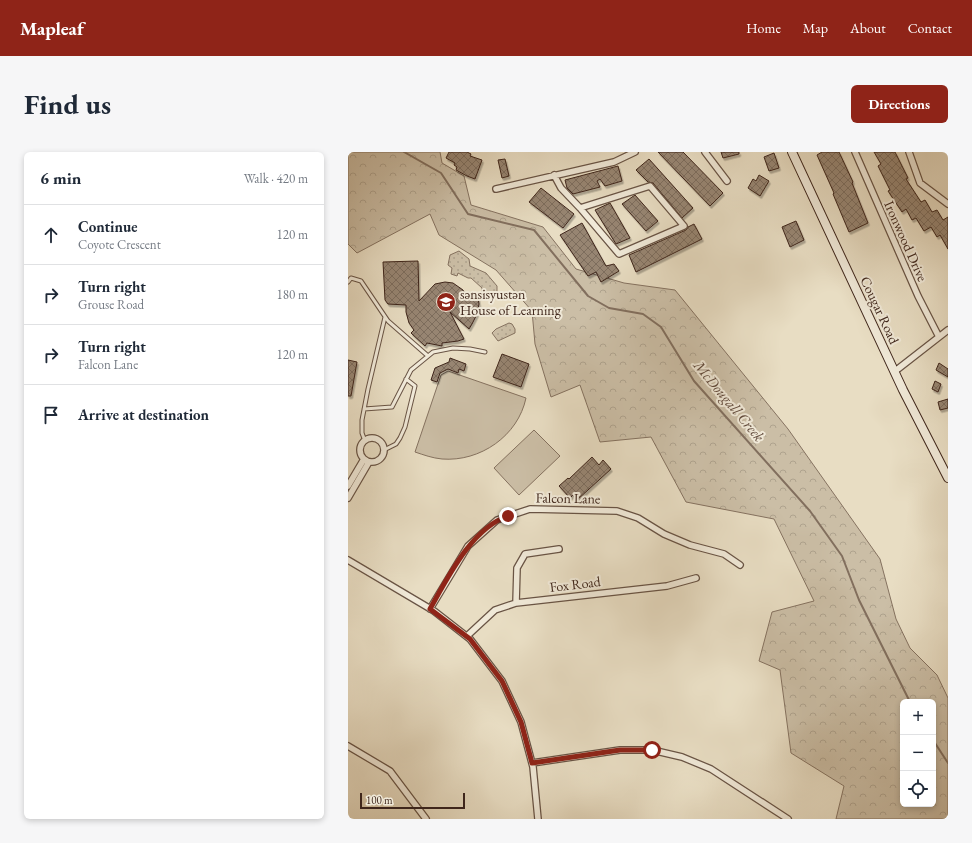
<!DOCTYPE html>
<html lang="en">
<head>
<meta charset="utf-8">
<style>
	:root { --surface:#fff; --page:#f6f6f7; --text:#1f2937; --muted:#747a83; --line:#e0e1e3; --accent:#8f2418 }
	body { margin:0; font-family:"EB Garamond",serif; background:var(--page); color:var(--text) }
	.controls { position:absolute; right:12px; bottom:12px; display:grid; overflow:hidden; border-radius:6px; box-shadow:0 2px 6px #0003 }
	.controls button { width:36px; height:36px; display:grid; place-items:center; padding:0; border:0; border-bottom:1px solid var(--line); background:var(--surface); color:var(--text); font:20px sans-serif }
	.scale { position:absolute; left:12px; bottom:10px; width:105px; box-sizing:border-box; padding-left:4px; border:2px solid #3f261b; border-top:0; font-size:11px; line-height:14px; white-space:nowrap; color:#3f261b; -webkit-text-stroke:3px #f0e9d8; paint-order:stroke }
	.stop { position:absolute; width:12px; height:12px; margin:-9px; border:3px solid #8f2418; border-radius:50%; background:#fff }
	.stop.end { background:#8f2418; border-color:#fff; box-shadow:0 1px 4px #0008 }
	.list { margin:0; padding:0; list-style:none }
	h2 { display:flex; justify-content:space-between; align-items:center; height:52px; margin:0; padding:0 16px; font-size:17px }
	h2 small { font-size:13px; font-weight:400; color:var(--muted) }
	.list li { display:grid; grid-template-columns:26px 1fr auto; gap:12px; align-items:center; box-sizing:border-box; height:60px; padding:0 16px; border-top:1px solid var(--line) }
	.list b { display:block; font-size:15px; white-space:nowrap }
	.list p { margin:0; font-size:13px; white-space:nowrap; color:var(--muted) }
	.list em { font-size:13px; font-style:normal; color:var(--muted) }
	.icon { flex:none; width:22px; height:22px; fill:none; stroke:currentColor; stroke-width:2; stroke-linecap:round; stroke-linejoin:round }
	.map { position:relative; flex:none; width:600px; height:667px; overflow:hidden; border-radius:6px }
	header { display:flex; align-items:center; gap:24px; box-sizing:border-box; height:56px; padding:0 20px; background:var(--accent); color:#fff }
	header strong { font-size:19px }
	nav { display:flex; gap:22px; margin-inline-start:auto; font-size:14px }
	.intro { display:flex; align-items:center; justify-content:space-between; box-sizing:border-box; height:96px; padding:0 24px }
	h1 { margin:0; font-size:28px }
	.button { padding:10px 18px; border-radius:6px; background:var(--accent); color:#fff; font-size:14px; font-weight:700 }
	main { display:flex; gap:24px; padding:0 24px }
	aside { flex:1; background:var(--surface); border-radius:6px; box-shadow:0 2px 6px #0003 }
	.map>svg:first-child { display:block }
</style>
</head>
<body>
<header>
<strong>Mapleaf</strong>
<nav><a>Home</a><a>Map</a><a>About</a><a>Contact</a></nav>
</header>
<div class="intro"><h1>Find us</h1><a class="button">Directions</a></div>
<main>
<aside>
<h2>6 min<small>Walk · 420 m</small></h2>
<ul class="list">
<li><svg class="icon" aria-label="ahead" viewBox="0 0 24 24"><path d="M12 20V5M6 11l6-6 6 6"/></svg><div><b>Continue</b><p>Coyote Crescent</p></div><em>120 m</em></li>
<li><svg class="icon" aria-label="right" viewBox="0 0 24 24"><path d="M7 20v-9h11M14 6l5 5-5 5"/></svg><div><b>Turn right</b><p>Grouse Road</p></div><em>180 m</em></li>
<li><svg class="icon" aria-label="right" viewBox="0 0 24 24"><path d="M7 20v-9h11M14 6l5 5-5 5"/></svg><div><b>Turn right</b><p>Falcon Lane</p></div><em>120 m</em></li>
<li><svg class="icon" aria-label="arrive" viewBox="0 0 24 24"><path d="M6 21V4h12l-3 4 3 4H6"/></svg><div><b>Arrive at destination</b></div></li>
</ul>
</aside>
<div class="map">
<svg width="600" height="667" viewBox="0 0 600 667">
	<defs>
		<pattern id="green-dots" width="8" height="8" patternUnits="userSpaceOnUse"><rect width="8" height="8" fill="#cbbea6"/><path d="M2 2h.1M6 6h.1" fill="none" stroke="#afa38e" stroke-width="1.8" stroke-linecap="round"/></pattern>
		<pattern id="forest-crowns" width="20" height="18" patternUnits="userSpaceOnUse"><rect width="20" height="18" fill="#cbbea6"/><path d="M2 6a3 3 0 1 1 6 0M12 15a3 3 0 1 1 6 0" fill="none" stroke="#afa38e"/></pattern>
		<pattern id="building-cross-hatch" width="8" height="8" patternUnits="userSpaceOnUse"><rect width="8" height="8" fill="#978572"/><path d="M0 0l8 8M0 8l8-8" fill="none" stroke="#7d6d5d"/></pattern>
		<filter id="shadow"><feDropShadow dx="1.5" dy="2.5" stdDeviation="0" flood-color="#0004"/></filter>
	</defs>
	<rect width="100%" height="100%" fill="#e8ddc3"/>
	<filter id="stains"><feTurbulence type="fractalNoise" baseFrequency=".005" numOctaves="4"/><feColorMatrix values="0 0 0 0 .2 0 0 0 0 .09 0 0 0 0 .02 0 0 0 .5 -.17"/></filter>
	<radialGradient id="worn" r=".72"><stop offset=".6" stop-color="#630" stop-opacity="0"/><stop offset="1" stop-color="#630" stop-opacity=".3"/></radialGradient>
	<!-- green -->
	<path fill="url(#green-dots)" stroke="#857260" d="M 111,99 L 121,107 L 122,114 L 138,121 L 149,134 L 149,140 L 142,147 L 134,140 L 134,136 L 123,126 L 120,126 L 110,121 L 109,124 L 103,122 L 104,116 L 100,113 L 102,103 Z
		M 161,171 L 164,172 L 167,177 L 167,181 L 150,189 L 144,181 L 148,177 Z"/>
	<!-- forest -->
	<path fill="url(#forest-crowns)" stroke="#857260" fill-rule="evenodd" d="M 0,0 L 92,0 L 94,11 L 116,24 L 123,53 L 195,75 L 228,117 L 276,131 L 327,138 L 440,277 L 532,407 L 548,467 L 562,496 L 589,523 L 600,546 L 600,667 L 488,667 L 496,634 L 443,601 L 432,518 L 411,509 L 424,460 L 466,449 L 426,367 L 338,350 L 303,285 L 252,290 L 232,233 L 203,245 L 187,192 L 184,159 L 148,118 L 91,83 L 82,62 L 9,101 L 0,92 ZM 555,550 L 585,550 L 585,652 L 555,652 Z"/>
	<!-- pitch -->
	<path fill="#cbbea6" stroke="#857260" d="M 100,219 L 178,246 C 170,284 132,310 94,307 C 84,306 76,303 67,300 L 93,223 Z
		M 186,278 L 212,304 L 171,343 L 146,316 Z"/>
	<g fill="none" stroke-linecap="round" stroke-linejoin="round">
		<!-- stream -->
		<path stroke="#826f5e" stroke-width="2" d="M 56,0 L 93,21 L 120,62 L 186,78 L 240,144 L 261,156 L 295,162 L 313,175 L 346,229 L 462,359 L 494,404 L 511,448 L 562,550
			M 585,588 L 600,611"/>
	</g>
	<!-- building -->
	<path fill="url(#building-cross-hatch)" stroke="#3f261b" filter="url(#shadow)" d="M 101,0 L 119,0 L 123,2 L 122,4 L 134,8 L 127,27 L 119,24 L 108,18 L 109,15 L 106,13 L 107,11 L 98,6 Z
		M 310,0 L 335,0 L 375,41 L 362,54 Z
		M 373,0 L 391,0 L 391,2 L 375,6 Z
		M 474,0 L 491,0 L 505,30 L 504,31 L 520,71 L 501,80 L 485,42 L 486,41 L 469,3 Z
		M 526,0 L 547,0 L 560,26 L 558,27 L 573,50 L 577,48 L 584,60 L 589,58 L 595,68 L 600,65 L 600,97 L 592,83 L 589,85 L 583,75 L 576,79 L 568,66 L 564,68 L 558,57 L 554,60 L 540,39 L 542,38 L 530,14 L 533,12 Z
		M 426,1 L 431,16 L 421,19 L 416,5 Z
		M 157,7 L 161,24 L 154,26 L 150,8 Z
		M 301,7 L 345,56 L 334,66 L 305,31 L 300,30 L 288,18 Z
		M 270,14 L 274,29 L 257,34 L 252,27 L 249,29 L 252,35 L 225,42 L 219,36 L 217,28 Z
		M 411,23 L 421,29 L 412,44 L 400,36 L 405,27 L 408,29 Z
		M 193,36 L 226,62 L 215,76 L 181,50 Z
		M 287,43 L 310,69 L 298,79 L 274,52 Z
		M 262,51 L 282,86 L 268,92 L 247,58 Z
		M 448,69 L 456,88 L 442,95 L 434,75 Z
		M 234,71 L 258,114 L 266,112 L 271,119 L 253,130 L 248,120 L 240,124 L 212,83 Z
		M 346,72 L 354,87 L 288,120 L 281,103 L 338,78 L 340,75 Z
		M 70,109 L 71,149 L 87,132 L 97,130 L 105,131 L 115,138 L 120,148 L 130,146 L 131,152 L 129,162 L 124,172 L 121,177 L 102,160 L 116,187 L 110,189 L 94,191 L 94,194 L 79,191 L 77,194 L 63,181 L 66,178 L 61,171 L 58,160 L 58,153 L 40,152 L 37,148 L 35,110 Z
		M 154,202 L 181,212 L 173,235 L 145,225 Z
		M 102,206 L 118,212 L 116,219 L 111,217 L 110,221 L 100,217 L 92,221 L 89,230 L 83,228 L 87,216 L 101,210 Z
		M 0,208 L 9,210 L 3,244 L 0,244 Z
		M 591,211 L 600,217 L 600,225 L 588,218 Z
		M 587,229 L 593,232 L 590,240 L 584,237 Z
		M 600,247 L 600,256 L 592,258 L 590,250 Z
		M 244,305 L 251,313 L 255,308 L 263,317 L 229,348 L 225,343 L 222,346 L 211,334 L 220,326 L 221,327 Z"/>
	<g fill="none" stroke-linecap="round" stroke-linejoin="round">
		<defs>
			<path id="lane" d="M 0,130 L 3,126 L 13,129 L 40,169 L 80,204
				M 16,257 L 44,255 L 63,218 L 85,200 L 105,196 L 122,197 L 137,200
				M 17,289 L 14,281 L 14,268 L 20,237 L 37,165
				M 36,298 L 48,292 L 52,286 L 57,275 L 67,234 L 58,227"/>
			<path id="street" d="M 357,0 L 379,29
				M 507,0 L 570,144 L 591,185
				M 561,0 L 572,31 L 600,52
				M 206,23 L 213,36 L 232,56 L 271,102 L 336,74 L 302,34 L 232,56
				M 148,37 L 266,10 L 287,0
				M 546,220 L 600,178
				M12 298a12 12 0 1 1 24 0a12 12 0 1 1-24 0Z
				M 0,334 L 16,307
				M 0,346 L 21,310
				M 0,408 L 86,459 L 122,487 L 154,529 L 173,570 L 185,615 L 190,667
				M 168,451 L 169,416 L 177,402 L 211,397
				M 82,457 L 120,394 L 149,368 L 182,357 L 269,359 L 290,366 L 316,382 L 342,393 L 376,402 L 392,413
				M 119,484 L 147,458 L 168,451 L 319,434 L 348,426
				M 0,594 L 42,619 L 78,667
				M 184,611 L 272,598 L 304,598 L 334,605 L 363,617 L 440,667"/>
			<path id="secondary" d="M 444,0 L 555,238 L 600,326"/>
		</defs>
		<!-- lane casing -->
		<use href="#lane" stroke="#695445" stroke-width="5"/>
		<!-- street casing -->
		<use href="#street" stroke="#695445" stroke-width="8"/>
		<!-- secondary casing -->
		<use href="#secondary" stroke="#3f261b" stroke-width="10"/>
		<!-- lane -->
		<use href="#lane" stroke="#f0e9d8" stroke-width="3"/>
		<!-- street -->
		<use href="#street" stroke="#f0e9d8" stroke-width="5.5"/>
		<!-- secondary -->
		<use href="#secondary" stroke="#f0e9d8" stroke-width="8"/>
	</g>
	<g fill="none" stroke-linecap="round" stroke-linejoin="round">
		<!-- route -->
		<path stroke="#8f2418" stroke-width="5" d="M 160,364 C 124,376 100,425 82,457 L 122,487 L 154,529 L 173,570 L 184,611 L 272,598 L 304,598"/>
	</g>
	<!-- icons -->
	<defs>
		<symbol id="school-disc" viewBox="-11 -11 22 22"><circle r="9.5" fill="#8f2418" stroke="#f0e9d8"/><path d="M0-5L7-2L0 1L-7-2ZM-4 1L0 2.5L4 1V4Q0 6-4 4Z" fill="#fff"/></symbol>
	</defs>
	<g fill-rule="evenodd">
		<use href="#school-disc" x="87" y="139" width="22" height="22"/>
	</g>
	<g text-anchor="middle" stroke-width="4" stroke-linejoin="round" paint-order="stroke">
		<!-- street labels -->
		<g font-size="14" fill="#3f261b" stroke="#f0e9d8">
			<text transform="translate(558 89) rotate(66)" y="5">Ironwood Drive</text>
			<text transform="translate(532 158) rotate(65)" y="5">Cougar Road</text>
			<text transform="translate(220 346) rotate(1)" y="5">Falcon Lane</text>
			<text transform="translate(227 432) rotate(-7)" y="5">Fox Road</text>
		</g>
		<!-- poi labels -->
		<g font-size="14" fill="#3f261b" stroke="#f0e9d8" text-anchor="start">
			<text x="112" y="147">sənsisyustən<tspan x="112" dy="16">House of Learning</tspan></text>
		</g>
		<!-- water labels -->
		<g font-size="15" font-style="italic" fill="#614a3c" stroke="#f0e9d8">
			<text transform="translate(381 249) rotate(50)" y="5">McDougall Creek</text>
		</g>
	</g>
	<rect width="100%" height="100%" filter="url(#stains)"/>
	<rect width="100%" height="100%" fill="url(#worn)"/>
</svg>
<div class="controls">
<button>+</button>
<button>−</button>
<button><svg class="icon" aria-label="locate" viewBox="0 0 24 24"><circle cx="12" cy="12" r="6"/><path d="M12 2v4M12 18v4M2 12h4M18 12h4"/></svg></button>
</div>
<div class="scale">100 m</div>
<div class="stop" style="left:304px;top:598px"></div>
<div class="stop end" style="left:160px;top:364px"></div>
</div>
</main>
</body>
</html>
